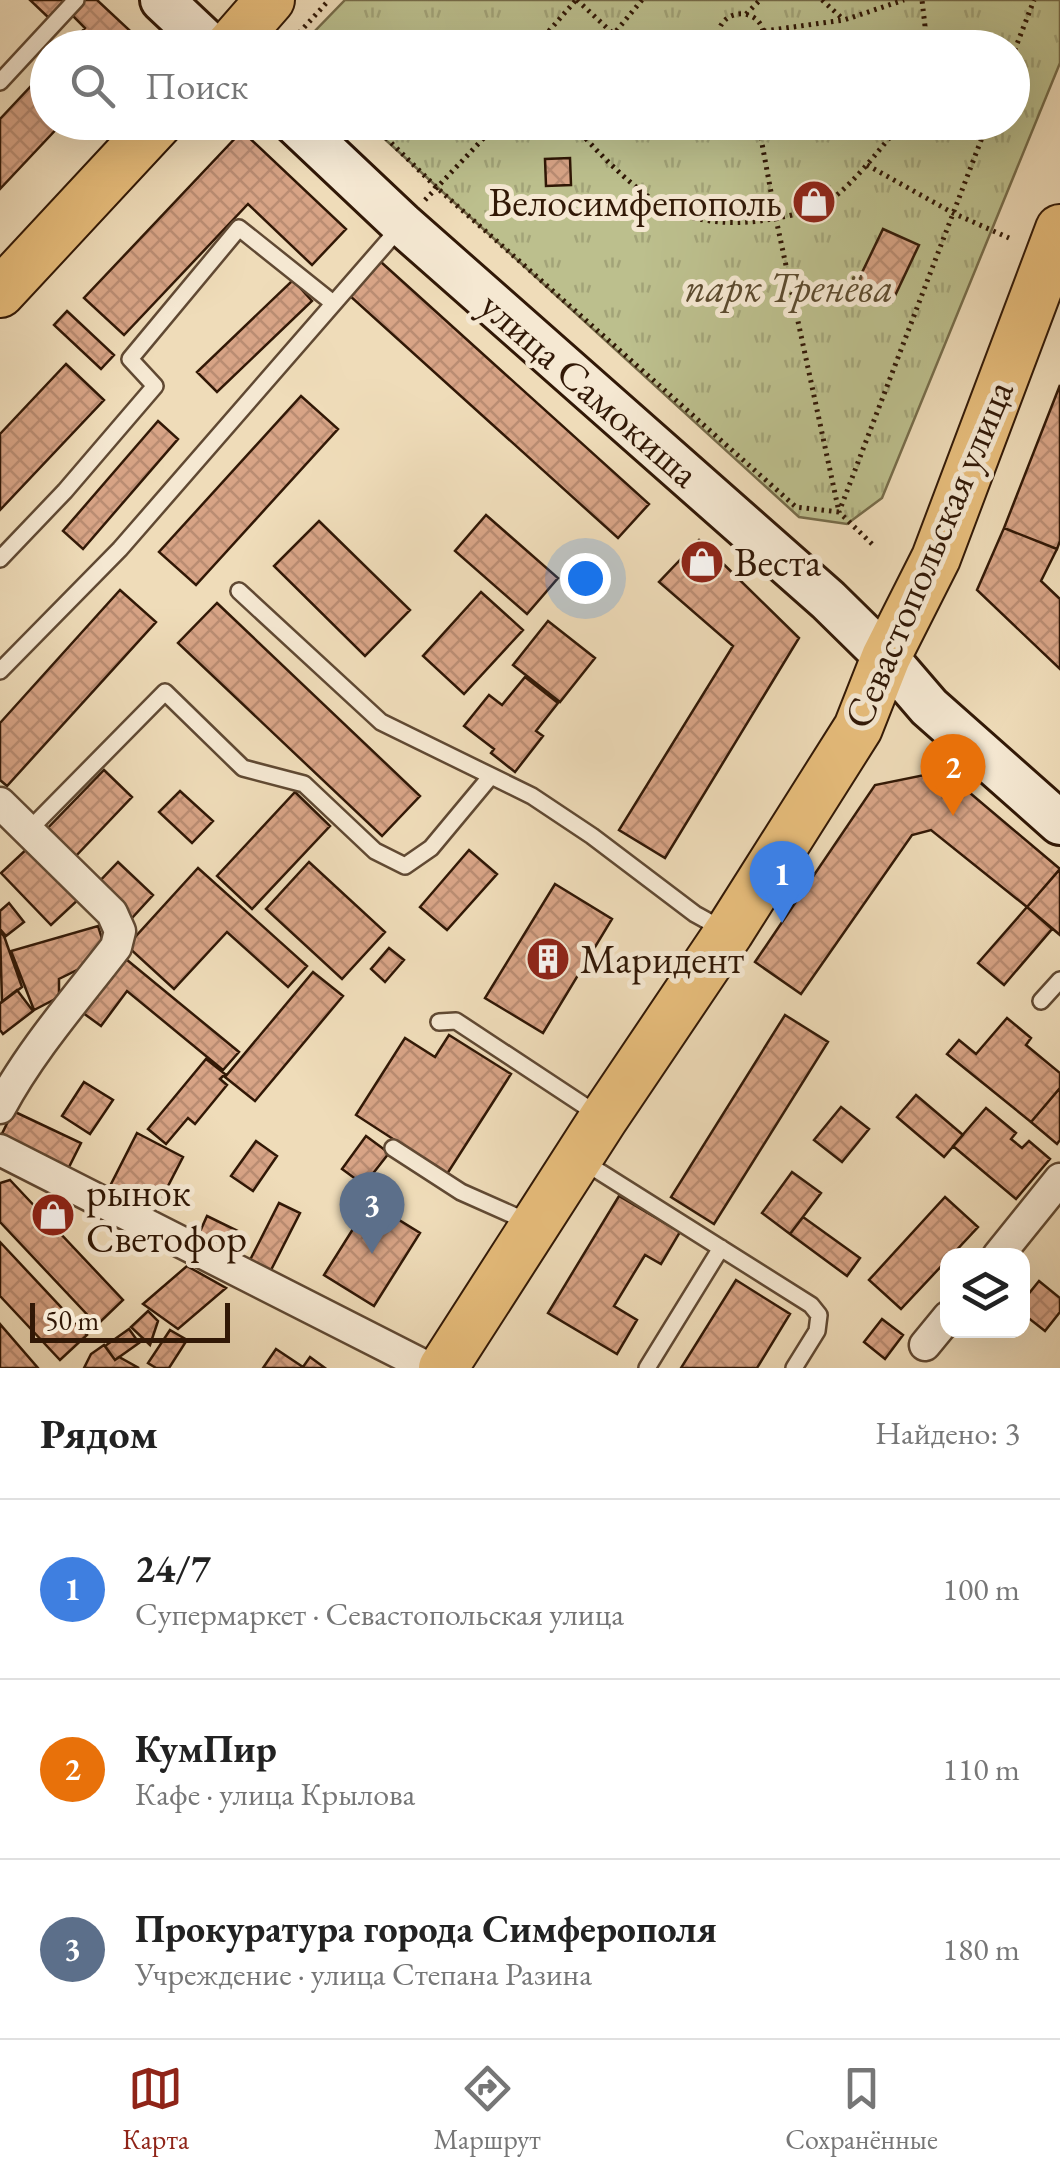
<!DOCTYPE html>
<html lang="ru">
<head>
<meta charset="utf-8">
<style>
	:root { --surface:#fff; --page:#f6f6f6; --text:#222; --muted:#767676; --line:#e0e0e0; --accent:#8f2418 }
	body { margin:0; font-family:"EB Garamond",serif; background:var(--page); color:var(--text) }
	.controls { position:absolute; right:30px; bottom:30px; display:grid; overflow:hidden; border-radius:20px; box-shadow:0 10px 40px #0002 }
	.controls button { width:90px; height:90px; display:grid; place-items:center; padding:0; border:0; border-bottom:2px solid var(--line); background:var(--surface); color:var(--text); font:50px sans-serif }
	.scale { position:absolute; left:30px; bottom:25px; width:200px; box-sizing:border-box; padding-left:10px; border:5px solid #311806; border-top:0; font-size:28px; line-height:35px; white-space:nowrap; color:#311806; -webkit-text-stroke:8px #f5e8d2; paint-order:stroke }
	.you { position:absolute; left:585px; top:578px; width:35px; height:35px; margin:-25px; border:8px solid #fff; border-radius:50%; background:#1a73e8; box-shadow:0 0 0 15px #1a73e833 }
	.badge { display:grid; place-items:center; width:65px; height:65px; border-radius:50%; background:var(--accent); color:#fff; font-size:32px; font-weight:700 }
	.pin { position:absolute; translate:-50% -82px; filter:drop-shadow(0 2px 5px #0008) }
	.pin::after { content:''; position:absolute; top:52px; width:35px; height:30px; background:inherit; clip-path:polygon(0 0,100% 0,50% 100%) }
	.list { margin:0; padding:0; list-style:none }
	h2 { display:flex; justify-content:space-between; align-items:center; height:130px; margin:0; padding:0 40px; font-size:42px }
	h2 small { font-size:32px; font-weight:400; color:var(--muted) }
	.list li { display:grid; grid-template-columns:65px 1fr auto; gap:30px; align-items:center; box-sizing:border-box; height:180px; padding:0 40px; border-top:2px solid var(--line) }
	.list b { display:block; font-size:38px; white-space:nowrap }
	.list p { margin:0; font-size:32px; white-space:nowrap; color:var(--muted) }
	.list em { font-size:32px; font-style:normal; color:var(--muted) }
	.icon { flex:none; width:55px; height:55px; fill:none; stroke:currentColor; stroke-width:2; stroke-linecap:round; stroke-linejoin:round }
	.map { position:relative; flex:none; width:1060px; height:1368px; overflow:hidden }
	.search { position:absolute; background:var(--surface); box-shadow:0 10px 40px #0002; left:30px; right:30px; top:30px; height:110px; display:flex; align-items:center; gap:25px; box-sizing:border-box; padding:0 35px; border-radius:55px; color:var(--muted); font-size:38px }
	.sheet { height:670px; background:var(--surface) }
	nav { display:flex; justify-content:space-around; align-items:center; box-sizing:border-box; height:140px; border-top:2px solid var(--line); background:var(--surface); font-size:28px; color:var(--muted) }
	nav a { display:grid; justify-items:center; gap:5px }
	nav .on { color:var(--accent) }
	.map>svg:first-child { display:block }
</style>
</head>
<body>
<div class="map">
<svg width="1060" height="1368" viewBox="0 0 1060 1368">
	<defs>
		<pattern id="park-tufts" width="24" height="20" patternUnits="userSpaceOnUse" patternTransform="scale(2.5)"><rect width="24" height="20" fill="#bcbf8d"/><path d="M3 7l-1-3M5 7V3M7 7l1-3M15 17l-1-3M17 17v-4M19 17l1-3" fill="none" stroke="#a2a378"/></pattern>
		<pattern id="building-cross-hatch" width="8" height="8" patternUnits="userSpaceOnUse" patternTransform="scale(2.5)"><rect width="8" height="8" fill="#d8a486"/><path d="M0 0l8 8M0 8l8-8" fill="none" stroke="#ba8c72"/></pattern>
	</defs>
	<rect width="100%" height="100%" fill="#efdcb9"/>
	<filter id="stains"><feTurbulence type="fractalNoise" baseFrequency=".002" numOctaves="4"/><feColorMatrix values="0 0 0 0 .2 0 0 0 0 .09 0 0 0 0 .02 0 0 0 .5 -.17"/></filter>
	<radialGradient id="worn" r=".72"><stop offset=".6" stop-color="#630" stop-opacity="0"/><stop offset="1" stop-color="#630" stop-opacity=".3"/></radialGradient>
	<!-- park -->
	<path fill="url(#park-tufts)" stroke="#766c4a" stroke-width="2.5" d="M 345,0 L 1060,0 L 1060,63 L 882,498 L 847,524 L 799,517 L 367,123 L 1012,122 L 1012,48 L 310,48 L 311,35 Z"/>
	<!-- building -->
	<path fill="url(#building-cross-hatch)" stroke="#311806" stroke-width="2.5" d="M 30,0 L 70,0 L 51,20 Z
		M 84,0 L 97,0 L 141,41 L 135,48 L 67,48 L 85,28 L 71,14 Z
		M 48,68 L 48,122 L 63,122 L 0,189 L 0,119 Z
		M 242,131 L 346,229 L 312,265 L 248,204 L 124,335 L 84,298 Z
		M 570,158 L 571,185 L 546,186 L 545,159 Z
		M 883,229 L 919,245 L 892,302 L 856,285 Z
		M 381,262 L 649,504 L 618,538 L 350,296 Z
		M 293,280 L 312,301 L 217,392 L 197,372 Z
		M 67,311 L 114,355 L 101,369 L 54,325 Z
		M 66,364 L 104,400 L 0,510 L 0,434 Z
		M 1060,385 L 1060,541 L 1057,549 L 1004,528 Z
		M 301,396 L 338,429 L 196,585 L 159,552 Z
		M 158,421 L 178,439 L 83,549 L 63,531 Z
		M 486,515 L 558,578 L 527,614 L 455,551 Z
		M 319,521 L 410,610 L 365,656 L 274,566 Z
		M 1004,528 L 1057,549 L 1041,581 L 1060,599 L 1060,669 L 977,590 Z
		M 699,540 L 799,638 L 665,858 L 619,830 L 733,646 L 659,582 Z
		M 120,590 L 156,622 L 7,786 L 0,780 L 0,723 Z
		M 481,592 L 523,630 L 464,694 L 423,656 Z
		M 217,603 L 420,796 L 382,836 L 178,643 Z
		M 548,621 L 595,658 L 560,702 L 513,665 Z
		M 525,677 L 558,703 L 536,731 L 543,736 L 515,772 L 491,753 L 494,749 L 464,726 L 489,695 L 502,705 Z
		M 104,770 L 132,797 L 73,859 L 44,832 Z
		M 944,771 L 1060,869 L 1027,907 L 931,830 L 912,835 L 801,994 L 755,962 L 875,785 Z
		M 180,791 L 213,821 L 192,843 L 159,812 Z
		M 295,792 L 330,826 L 252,909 L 217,876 Z
		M 30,846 L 80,898 L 51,925 L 1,873 Z
		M 469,850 L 497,874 L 447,930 L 420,907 Z
		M 118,862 L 153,895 L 132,918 L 96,885 Z
		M 309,862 L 385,932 L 342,979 L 266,909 Z
		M 198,868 L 307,966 L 288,987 L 227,932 L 174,989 L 127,946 Z
		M 1060,869 L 1060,935 L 1027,907 Z
		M 555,884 L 612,919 L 543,1033 L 485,998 Z
		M 9,903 L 24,922 L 6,936 L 0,929 L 0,911 Z
		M 1027,907 L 1052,929 L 1004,985 L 978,963 Z
		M 98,926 L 107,955 L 59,979 L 59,997 L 34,1010 L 11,951 Z
		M 0,932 L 4,936 L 22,987 L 2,1002 Z
		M 389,948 L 404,960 L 385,982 L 371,969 Z
		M 121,955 L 239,1052 L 223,1070 L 127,991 L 101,1026 L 79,1010 Z
		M 313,972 L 343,996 L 255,1101 L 225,1077 Z
		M 17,990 L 33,1011 L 3,1034 L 0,1030 L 0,1003 Z
		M 785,1015 L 828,1042 L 714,1224 L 671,1197 Z
		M 1007,1018 L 1031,1038 L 1026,1045 L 1060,1073 L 1060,1088 L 1031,1122 L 947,1054 L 959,1040 L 976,1054 Z
		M 449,1035 L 511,1074 L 447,1174 L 356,1115 L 405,1038 L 435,1057 Z
		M 206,1059 L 225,1074 L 220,1079 L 227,1085 L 195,1124 L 188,1118 L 166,1144 L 148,1129 Z
		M 84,1082 L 113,1100 L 90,1134 L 62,1116 Z
		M 1060,1088 L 1060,1140 L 1057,1144 L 1031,1122 Z
		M 916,1095 L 963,1135 L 944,1157 L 897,1117 Z
		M 841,1107 L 869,1129 L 842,1162 L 814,1140 Z
		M 986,1108 L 1016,1133 L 1011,1139 L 1022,1148 L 1029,1141 L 1050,1159 L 1016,1199 L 953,1146 Z
		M 13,1111 L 81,1143 L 67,1171 L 0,1138 Z
		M 137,1133 L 183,1157 L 153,1215 L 107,1192 Z
		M 366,1136 L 389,1153 L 364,1185 L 342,1169 Z
		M 256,1141 L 277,1156 L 253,1191 L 231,1176 Z
		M 792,1172 L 821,1193 L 790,1234 L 762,1213 Z
		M 10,1180 L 123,1300 L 97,1325 L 0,1222 L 0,1183 Z
		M 619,1196 L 680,1232 L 661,1264 L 645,1255 L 614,1306 L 637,1320 L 617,1354 L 548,1313 Z
		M 945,1197 L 978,1227 L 951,1256 L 948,1256 L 948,1259 L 901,1309 L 869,1280 Z
		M 370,1202 L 420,1233 L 374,1306 L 324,1275 Z
		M 279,1203 L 300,1213 L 270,1272 L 249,1262 Z
		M 207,1216 L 238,1231 L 229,1251 L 198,1236 Z
		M 803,1217 L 860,1258 L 847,1276 L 790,1234 Z
		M 0,1242 L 87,1335 L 60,1360 L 0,1296 Z
		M 187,1266 L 226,1288 L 178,1329 L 143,1304 Z
		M 736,1280 L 790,1314 L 757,1368 L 681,1368 Z
		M 1039,1281 L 1060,1298 L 1060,1312 L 1045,1331 L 1022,1313 L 1022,1302 Z
		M 148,1311 L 158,1321 L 150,1345 L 131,1327 Z
		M 882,1319 L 903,1335 L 885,1359 L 864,1342 Z
		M 0,1324 L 38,1368 L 0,1368 Z
		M 129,1329 L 139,1343 L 115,1360 L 105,1346 Z
		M 170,1330 L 187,1340 L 169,1368 L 156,1368 L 148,1363 Z
		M 104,1345 L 115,1360 L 119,1357 L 139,1368 L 84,1368 L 91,1354 Z
		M 276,1349 L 303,1367 L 310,1357 L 325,1368 L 263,1368 Z"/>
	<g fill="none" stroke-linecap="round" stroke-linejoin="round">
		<defs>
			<path id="service" d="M 0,82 L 76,0
				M 0,559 L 65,491 L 155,386 L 130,359 L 239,228 L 333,303
				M 239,591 L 381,722 L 532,796 L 592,836 L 695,914 L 724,930
				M 0,671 L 120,549 L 402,225
				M 28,831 L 165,692 L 243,768 L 304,784 L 375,851 L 405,866 L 431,848 L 491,776
				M 1041,1001 L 1060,980
				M 439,1022 L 456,1021 L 600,1116
				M 393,1148 L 461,1192 L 531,1223
				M 581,1160 L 811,1305 L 819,1315 L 817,1331 L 794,1368
				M 647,1368 L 721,1248"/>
			<path id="minor" d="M 0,803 L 112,913 L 120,931 L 116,947 C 76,999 31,1050 0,1108
				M 0,1150 L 429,1368
				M 998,1256 L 1060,1179
				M 925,1345 L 948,1317"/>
			<path id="secondary" d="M 162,0 L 213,48
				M 294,122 L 402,224 L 828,600 L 886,657 L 929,707 L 1060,823"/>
			<path id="primary" d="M 228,48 L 270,0
				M 0,293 L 159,122
				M 443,1368 L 603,1119 L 729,932 L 858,728 L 886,657 L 936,558 L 1060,229"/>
		</defs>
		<!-- service casing -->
		<use href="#service" stroke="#604933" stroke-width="20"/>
		<!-- minor casing -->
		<use href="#minor" stroke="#604933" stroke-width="35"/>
		<!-- secondary casing -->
		<use href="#secondary" stroke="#311806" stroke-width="48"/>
		<!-- primary casing -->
		<use href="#primary" stroke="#311806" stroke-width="52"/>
		<!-- path -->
		<path stroke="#311806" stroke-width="5" stroke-dasharray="2.5 5" stroke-linecap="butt" d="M 577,0 L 621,41 L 633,48
			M 822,0 L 844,20
			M 746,14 L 760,0
			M 764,31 L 844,20 L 904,0
			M 289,44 L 329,0
			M 289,44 L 316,48
			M 534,48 L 576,0
			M 602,48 L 642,0
			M 719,48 C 708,2 775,3 762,48
			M 920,48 L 925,26 L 922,0
			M 1012,57 L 1034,0
			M 370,122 L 436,187 L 796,507 L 839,512 L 776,219 L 758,122
			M 571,122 C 596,151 647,205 683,215 C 709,223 734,224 760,221 C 779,218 802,214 820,206 C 846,194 877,152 896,130 L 898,122
			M 867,165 L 953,213 L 1009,238
			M 425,200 L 499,122
			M 872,544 L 839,512 L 988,122"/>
		<!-- service -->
		<use href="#service" stroke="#f5e8d2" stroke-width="15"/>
		<!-- minor -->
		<use href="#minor" stroke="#f5e8d2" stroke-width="30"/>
		<!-- secondary -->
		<use href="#secondary" stroke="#f5e8d2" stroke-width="42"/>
		<!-- primary -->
		<use href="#primary" stroke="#e8be7c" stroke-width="48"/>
	</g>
	<!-- icons -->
	<defs>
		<symbol id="shop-disc" viewBox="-11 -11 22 22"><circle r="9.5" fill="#8f2418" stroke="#f5e8d2"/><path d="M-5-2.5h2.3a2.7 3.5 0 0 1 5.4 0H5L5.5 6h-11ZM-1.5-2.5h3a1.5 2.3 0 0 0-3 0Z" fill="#fff"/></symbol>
		<symbol id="building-disc" viewBox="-11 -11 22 22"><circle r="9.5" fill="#8f2418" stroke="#f5e8d2"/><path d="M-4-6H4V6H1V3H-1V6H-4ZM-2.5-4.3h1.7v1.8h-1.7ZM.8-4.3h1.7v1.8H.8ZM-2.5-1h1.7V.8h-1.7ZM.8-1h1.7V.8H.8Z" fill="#fff"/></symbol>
	</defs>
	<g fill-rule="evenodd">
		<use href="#shop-disc" x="789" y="177" width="50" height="50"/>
		<use href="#shop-disc" x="677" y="537" width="50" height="50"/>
		<use href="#building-disc" x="523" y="934" width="50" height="50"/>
		<use href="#shop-disc" x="28" y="1190" width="50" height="50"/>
	</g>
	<g text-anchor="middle" stroke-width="10" stroke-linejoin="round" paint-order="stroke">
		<!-- poi labels -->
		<g font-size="40" fill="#311806" stroke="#f5e8d2" text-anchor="start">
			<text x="782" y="216" text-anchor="end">Велосимфепополь</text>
			<text x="734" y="576">Веста</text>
			<text x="580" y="973">Маридент</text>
			<text x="86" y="1206">рынок<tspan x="86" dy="46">Светофор</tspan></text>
		</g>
		<!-- park labels -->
		<g font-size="40" font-style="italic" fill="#5b4a2e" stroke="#f5e8d2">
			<text x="789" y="301">парк Тренёва</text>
		</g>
		<!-- street labels -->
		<g font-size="40" fill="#311806" stroke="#f5e8d2">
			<text transform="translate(590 389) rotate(41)" y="14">улица Самокиша</text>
			<text transform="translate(928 554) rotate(-67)" y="14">Севастопольская улица</text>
		</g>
	</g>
	<rect width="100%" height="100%" filter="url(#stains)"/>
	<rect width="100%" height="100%" fill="url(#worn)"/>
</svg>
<div class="controls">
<button><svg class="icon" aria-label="layers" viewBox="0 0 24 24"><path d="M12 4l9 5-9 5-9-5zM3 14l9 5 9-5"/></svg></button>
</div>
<div class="scale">50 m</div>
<div class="you"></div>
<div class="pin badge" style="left:782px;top:923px;background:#3f7fe0">1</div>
<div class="pin badge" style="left:953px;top:816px;background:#e8710a">2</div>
<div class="pin badge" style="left:372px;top:1254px;background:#5c6f8a">3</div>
<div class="search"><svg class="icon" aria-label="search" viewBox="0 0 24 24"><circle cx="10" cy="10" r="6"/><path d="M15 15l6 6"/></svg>Поиск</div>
</div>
<section class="sheet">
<h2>Рядом<small>Найдено: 3</small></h2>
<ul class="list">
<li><span class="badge" style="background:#3f7fe0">1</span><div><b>24/7</b><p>Супермаркет · Севастопольская улица</p></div><em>100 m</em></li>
<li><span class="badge" style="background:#e8710a">2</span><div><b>КумПир</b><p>Кафе · улица Крылова</p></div><em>110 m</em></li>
<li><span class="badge" style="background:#5c6f8a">3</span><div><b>Прокуратура города Симферополя</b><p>Учреждение · улица Степана Разина</p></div><em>180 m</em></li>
</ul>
</section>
<nav>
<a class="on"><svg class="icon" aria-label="map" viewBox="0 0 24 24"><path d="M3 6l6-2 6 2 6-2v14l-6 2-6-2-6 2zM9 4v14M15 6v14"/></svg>Карта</a>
<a><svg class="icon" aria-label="directions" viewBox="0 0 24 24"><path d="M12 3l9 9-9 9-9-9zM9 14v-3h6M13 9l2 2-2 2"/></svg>Маршрут</a>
<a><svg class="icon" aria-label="saved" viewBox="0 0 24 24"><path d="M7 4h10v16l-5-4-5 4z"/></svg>Сохранённые</a>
</nav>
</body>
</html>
